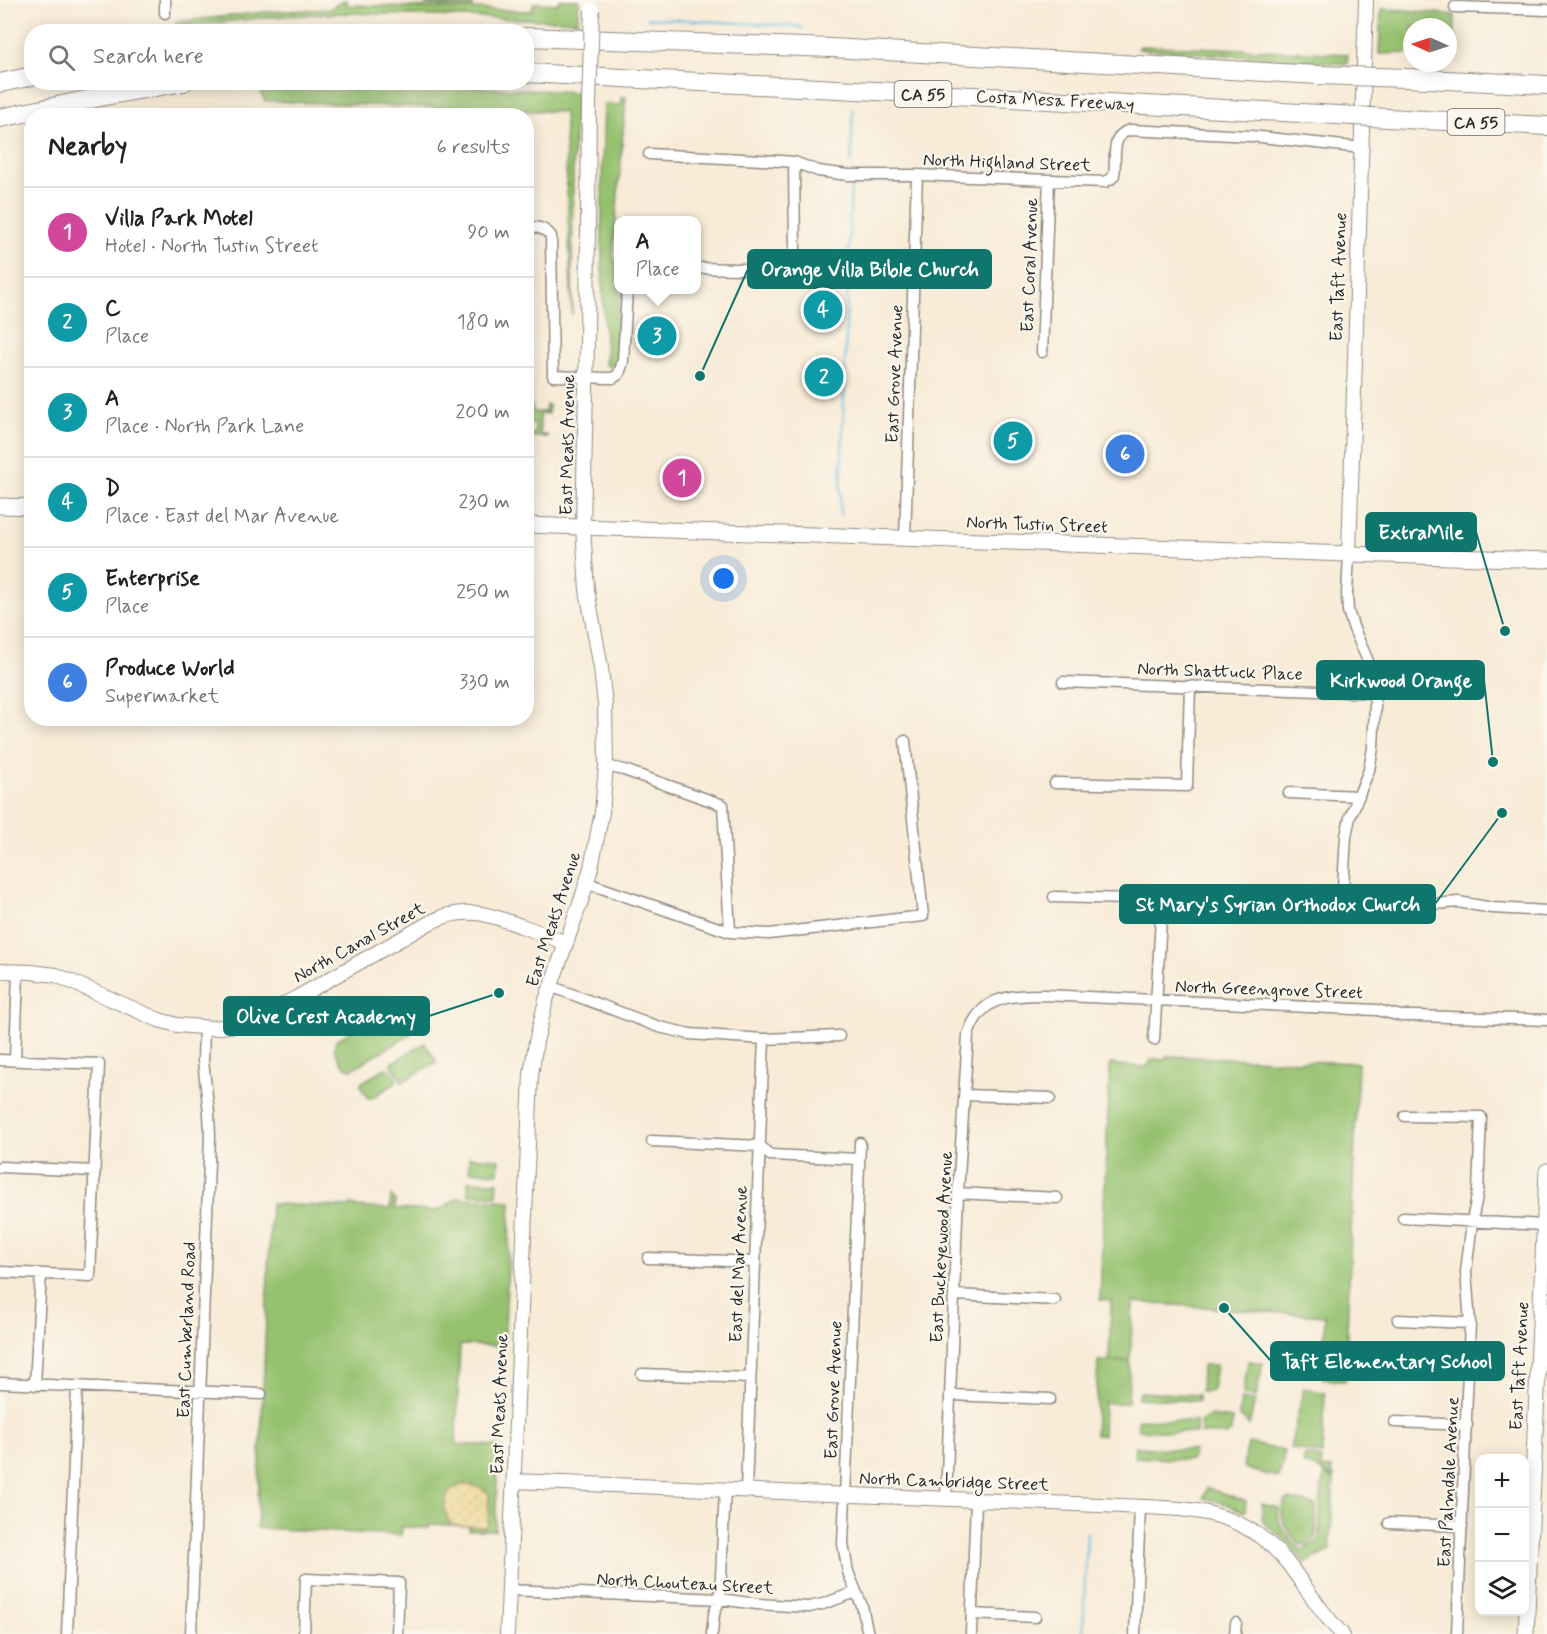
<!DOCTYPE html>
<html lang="en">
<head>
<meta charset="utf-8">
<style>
	:root { --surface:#fff; --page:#f2f2f2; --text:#222; --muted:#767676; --line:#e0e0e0; --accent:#c8321e }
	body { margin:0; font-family:Mynerve,sans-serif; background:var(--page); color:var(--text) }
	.controls { position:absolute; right:18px; bottom:18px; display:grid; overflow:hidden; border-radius:12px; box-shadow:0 3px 15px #0003 }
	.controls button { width:54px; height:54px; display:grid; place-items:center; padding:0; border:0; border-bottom:2px solid var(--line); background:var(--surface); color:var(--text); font:30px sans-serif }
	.compass { position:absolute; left:1403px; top:18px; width:54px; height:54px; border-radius:50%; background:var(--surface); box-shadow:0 3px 15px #0003; rotate:273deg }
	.you { position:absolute; left:724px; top:579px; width:21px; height:21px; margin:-15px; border:4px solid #fff; border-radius:50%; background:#1a73e8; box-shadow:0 0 0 9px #1a73e833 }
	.badge { display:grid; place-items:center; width:39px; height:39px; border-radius:50%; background:var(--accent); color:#fff; font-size:20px; font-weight:700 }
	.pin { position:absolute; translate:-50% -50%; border:3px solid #fff; box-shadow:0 2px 6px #0006 }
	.popup { position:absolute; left:614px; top:216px; width:87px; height:78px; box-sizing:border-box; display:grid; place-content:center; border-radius:12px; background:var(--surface); filter:drop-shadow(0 2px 4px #0005); font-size:20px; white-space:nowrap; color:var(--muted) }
	.popup b { font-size:22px; color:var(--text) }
	.popup::after { content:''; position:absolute; left:50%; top:100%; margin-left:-12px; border:12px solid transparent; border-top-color:var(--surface) }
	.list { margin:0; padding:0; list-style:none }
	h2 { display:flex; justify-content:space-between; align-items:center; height:78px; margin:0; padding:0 24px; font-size:26px }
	h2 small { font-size:20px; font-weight:400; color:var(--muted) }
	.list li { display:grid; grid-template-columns:39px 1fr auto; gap:18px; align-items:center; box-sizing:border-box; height:90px; padding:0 24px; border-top:2px solid var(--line) }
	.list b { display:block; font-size:22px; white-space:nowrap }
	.list p { margin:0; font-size:20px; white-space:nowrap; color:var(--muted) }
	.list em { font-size:20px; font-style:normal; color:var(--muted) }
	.icon { flex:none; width:33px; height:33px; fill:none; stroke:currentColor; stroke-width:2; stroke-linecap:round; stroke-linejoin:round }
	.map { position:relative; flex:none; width:1547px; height:1634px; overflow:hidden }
	.search { position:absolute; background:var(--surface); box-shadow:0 3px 15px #0003; left:24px; top:24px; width:510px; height:66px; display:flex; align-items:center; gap:15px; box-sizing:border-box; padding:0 21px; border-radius:24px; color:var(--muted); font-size:22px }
	.panel { position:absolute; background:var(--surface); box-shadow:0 3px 15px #0003; left:24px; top:108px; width:510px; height:618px; border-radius:24px }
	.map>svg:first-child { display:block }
</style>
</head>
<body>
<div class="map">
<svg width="1547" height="1634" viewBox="0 0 1547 1634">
	<defs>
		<pattern id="sand-dots" width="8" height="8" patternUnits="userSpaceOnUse" patternTransform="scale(1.5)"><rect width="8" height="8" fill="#eeda9e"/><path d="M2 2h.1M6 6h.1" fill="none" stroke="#cb8" stroke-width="1.8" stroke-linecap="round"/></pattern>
	</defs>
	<rect width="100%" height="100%" fill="#fbf7ec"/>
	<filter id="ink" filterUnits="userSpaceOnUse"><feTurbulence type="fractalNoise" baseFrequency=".0167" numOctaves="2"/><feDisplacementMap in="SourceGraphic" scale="12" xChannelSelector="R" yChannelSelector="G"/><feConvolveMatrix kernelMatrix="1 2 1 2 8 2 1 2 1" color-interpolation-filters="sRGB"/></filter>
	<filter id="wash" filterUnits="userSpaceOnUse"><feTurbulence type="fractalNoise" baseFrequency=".008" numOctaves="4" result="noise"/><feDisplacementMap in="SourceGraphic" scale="24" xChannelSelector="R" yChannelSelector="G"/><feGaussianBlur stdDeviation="1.35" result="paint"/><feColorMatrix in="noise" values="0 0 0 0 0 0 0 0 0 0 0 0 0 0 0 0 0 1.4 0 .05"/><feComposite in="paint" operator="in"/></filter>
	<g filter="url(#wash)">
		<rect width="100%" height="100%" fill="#f8ebd7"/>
		<!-- green -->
		<path fill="#96c270" stroke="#60764e" stroke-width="1.5" d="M 345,0 L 347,0 L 347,5 L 532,11 L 534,3 L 558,4 L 559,0 L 579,0 L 578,21 L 346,13 L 270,17 L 176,27 L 176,22 L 265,12 L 329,9 Z
			M 426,0 L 473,0 L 473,7 L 426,5 Z
			M 1381,9 L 1405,10 L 1455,15 L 1454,53 L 1448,53 L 1448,27 L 1412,27 L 1412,53 L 1379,54 Z
			M 1140,46 L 1197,47 L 1348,54 L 1347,64 L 1138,49 Z
			M 456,86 L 576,92 L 573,165 L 572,315 L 564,112 L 265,101 L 261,94 L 264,90 C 328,86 392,92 456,86 Z
			M 621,97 L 626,97 L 613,257 L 618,265 L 618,290 L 620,290 L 616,363 L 614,363 L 611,368 L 605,364 L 606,356 C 600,272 601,188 604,104 L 621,105 Z
			M 530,404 L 532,406 L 533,412 L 545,412 L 546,405 L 549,406 L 548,414 L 540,414 L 540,435 L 547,435 L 547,437 L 528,437 L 528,434 L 535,434 L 535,424 L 528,424 L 529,405 Z
			M 394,1007 L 401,1010 L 410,1027 L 410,1035 L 352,1069 C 342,1069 338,1057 334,1049 L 336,1040 Z
			M 425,1043 L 437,1062 L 402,1082 L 391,1063 Z
			M 1166,1056 L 1358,1063 L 1345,1381 L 1323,1379 L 1325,1316 L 1133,1302 L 1130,1361 L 1109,1361 L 1111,1301 L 1100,1300 L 1110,1064 L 1147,1067 L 1152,1059 L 1166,1060 Z
			M 385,1068 L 391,1070 L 396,1079 L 396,1083 L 372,1098 L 368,1098 L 361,1087 L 361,1083 Z
			M 469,1157 L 499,1159 L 498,1173 L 469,1171 Z
			M 468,1181 L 498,1182 L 497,1196 L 468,1194 Z
			M 391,1196 L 395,1200 L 395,1209 L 436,1211 L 443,1208 L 457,1198 L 511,1201 L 504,1346 L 460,1345 L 456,1444 L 499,1446 L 495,1530 L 469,1530 L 469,1526 L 431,1524 L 429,1528 L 402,1527 L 401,1535 L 257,1528 L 271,1204 L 349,1207 L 350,1205 L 356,1206 L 356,1207 L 390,1209 Z
			M 1098,1361 L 1130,1362 L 1128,1403 L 1104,1403 L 1103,1435 L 1095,1435 Z
			M 1248,1361 L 1263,1363 L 1256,1397 L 1243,1395 Z
			M 1202,1365 L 1216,1365 L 1212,1391 L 1201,1392 Z
			M 1304,1388 L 1325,1393 L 1322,1455 L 1290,1448 Z
			M 1139,1392 L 1198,1395 L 1198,1401 L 1138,1398 Z
			M 1241,1399 L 1255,1401 L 1249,1425 L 1239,1415 Z
			M 1209,1416 L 1232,1419 L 1231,1432 L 1228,1432 L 1227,1435 L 1201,1433 L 1200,1422 Z
			M 1138,1419 L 1196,1421 L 1196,1433 L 1138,1430 Z
			M 1248,1443 L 1285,1451 L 1279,1477 L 1253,1471 L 1243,1467 Z
			M 1135,1446 L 1137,1447 L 1194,1450 L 1191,1460 L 1134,1457 Z
			M 1305,1455 L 1322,1459 L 1321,1468 L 1332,1469 L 1331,1475 L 1334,1475 L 1334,1479 C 1325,1473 1313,1466 1303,1463 Z
			M 1325,1474 L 1334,1480 L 1330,1550 L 1324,1554 L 1305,1563 L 1283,1538 L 1264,1523 L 1262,1518 L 1262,1504 L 1279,1508 C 1278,1513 1278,1518 1280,1523 C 1284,1532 1295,1547 1304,1550 L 1319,1538 L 1321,1490 Z
			M 1207,1488 L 1246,1501 L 1245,1510 L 1244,1512 L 1224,1503 L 1203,1498 Z
			M 1290,1499 L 1316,1505 L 1316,1536 L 1306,1545 L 1299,1544 C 1288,1531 1276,1518 1285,1501 Z"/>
		<!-- sand -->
		<path fill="url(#sand-dots)" stroke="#8c8264" stroke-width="1.5" d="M 464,1484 L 482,1488 L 489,1494 L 488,1525 L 485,1527 L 451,1525 C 440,1507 443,1490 464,1484 Z"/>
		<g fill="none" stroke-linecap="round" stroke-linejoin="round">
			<!-- stream -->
			<path stroke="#63bbe0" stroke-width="2" d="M 647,18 L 794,26 L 803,28
				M 851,162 L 853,109
				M 840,515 L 851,186
				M 1083,1634 L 1087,1532"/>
		</g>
	</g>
	<g filter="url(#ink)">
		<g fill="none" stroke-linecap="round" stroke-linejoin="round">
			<defs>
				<path id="street" d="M 1455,7 L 1547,10
					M 165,13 L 165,0
					M 649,154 L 780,161 L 794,162 L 818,171 L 848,175 L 917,175 L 1105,182 L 1112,178 L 1114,175 C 1117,159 1109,135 1130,130 L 1251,136 L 1362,148
					M 526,227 C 537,227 544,227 551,236 L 553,376 L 607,378 L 613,378 L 619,374 L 623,361 L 627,290
					M 696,268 L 779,270 C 790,270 793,265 795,254 L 794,162
					M 1042,352 L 1049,180
					M 905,539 L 917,175
					M 1063,682 L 1375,693
					M 606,766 L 624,770 L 723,805 L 730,932
					M 1055,783 L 1187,786 L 1190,686
					M 1289,793 L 1359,796
					M 587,883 L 730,932 L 769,934 L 923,916 L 905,741
					M 1054,897 L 1342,905 L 1392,908 L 1458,902 L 1493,908 L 1547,911
					M 1342,905 L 1346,836 L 1350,817 L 1369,770 L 1373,748 L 1375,706 L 1374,686 L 1371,668 L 1354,629 L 1348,611 L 1347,594 L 1349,554
					M 550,986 L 659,1027 L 690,1034 L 764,1039 L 839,1036
					M 1154,1040 L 1162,901
					M 0,1060 L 99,1064 L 90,1276 L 0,1272
					M 15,1060 L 18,971
					M 965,1095 L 1050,1098
					M 1405,1116 L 1481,1117 L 1478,1191 L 1472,1221 L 1466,1272 L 1470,1323 L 1457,1634
					M 652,1141 L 760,1146 L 770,1155 L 859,1159
					M 860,1143 L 843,1544 L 848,1572 L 862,1606 L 868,1634
					M 0,1167 L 95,1171
					M 958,1193 L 1057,1198
					M 1403,1218 L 1545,1225
					M 648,1258 L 755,1262
					M 955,1295 L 1055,1300
					M 1398,1320 L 1470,1323
					M 642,1374 L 750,1378
					M 0,1383 L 261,1394
					M 35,1385 L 41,1274
					M 951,1395 L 1050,1399
					M 1395,1422 L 1467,1425
					M 746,1490 L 764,1039
					M 946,1499 L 958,1193 L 968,1035 C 980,997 1008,995 1043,995 L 1377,1010 L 1401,1016 L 1415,1016 L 1547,1020
					M 1389,1523 L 1462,1526
					M 509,1590 L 720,1599 L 757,1604 L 809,1607 L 823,1604 L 856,1592
					M 972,1614 L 1035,1617
					M 67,1634 L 77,1387
					M 191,1634 L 210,1136 L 209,1113 L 203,1061 L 204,1028
					M 304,1634 L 306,1579 L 399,1583 L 397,1634
					M 712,1634 L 714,1614 L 720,1599 L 725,1489
					M 971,1634 L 976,1500
					M 1135,1634 L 1140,1507
					M 1235,1634 L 1236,1623"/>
				<path id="secondary" d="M 1349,554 L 1366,0
					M 0,971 L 31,972 L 56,975 L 159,1020 L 177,1025 L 213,1028 L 236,1025 L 258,1018 L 296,998 L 431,922 C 464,905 489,914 521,926 C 536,931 551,937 565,943
					M 514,1481 L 1122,1506 C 1186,1509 1240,1506 1286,1561 C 1305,1585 1320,1612 1342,1634
					M 507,1634 L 531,1075 L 536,1042 L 546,1000 L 582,898 L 591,868 L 602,812 L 606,766 L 605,705 L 601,668 L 587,590 L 583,527 L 587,342 L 589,104"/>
				<path id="primary" d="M 0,506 L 32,507
					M 526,525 L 1349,554 L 1547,560
					M 1526,1634 L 1547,1171"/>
				<path id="highway" d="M 526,37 L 831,48 L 1319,75
					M 526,73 L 1320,114
					M 1406,78 L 1547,85
					M 0,83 L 32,76
					M 0,118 L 110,95 L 184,82
					M 1405,119 L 1547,126"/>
			</defs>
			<!-- street casing -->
			<use href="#street" stroke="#928b81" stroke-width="13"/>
			<!-- secondary casing -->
			<use href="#secondary" stroke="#928b81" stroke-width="16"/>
			<!-- primary casing -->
			<use href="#primary" stroke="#928b81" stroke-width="17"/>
			<!-- highway casing -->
			<use href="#highway" stroke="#928b81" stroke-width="20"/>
			<!-- street -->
			<use href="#street" stroke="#fff" stroke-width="10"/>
			<!-- secondary -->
			<use href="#secondary" stroke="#fff" stroke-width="14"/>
			<!-- primary -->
			<use href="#primary" stroke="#fff" stroke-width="15"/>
			<!-- highway -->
			<use href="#highway" stroke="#fff" stroke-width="18"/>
			<defs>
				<path id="secondary-bridge" d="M 589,104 L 592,10"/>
				<path id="highway-bridge" d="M 1319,75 L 1406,78
					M 1320,114 L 1405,119"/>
			</defs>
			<!-- secondary-bridge casing -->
			<use href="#secondary-bridge" stroke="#928b81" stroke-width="16" stroke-linecap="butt"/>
			<!-- highway-bridge casing -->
			<use href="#highway-bridge" stroke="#928b81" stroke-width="20" stroke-linecap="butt"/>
			<!-- secondary-bridge -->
			<use href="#secondary-bridge" stroke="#fff" stroke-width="14"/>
			<!-- highway-bridge -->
			<use href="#highway-bridge" stroke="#fff" stroke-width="18"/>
		</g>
	</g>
	<g text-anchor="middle" stroke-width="4.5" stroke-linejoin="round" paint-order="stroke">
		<!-- shield labels -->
		<g fill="#fbf7ec" stroke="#696865" stroke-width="1.5">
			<rect x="894.5" y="81" width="57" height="26" rx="4.5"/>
			<rect x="1447.5" y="109" width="57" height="26" rx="4.5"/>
		</g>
		<g font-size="16" font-weight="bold" fill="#2b2b2b">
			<text x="923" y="100">CA 55</text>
			<text x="1476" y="128">CA 55</text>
		</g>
		<!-- street labels -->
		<g font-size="18" fill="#2b2b2b" stroke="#fbf7ec">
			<text transform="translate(1055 100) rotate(3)" y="6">Costa Mesa Freeway</text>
			<text transform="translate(1007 162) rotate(2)" y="6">North Highland Street</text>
			<text transform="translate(1029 265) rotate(-88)" y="6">East Coral Avenue</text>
			<text transform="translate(1338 277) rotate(-88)" y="6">East Taft Avenue</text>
			<text transform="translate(894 374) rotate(-88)" y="6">East Grove Avenue</text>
			<text transform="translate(567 445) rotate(-89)" y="6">East Meats Avenue</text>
			<text transform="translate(1037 524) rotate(2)" y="6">North Tustin Street</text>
			<text transform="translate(1220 671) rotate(2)" y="6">North Shattuck Place</text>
			<text transform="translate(553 919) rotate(-72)" y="6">East Meats Avenue</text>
			<text transform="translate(359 942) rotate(-29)" y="6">North Canal Street</text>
			<text transform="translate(1269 989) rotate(2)" y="6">North Greengrove Street</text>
			<text transform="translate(941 1247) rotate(-87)" y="6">East Buckeyewood Avenue</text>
			<text transform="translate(738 1264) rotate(-88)" y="6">East del Mar Avenue</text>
			<text transform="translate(186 1330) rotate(-88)" y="6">East Cumberland Road</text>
			<text transform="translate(1519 1366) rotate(-87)" y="6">East Taft Avenue</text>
			<text transform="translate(833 1390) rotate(-88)" y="6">East Grove Avenue</text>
			<text transform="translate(499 1404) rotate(-88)" y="6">East Meats Avenue</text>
			<text transform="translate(954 1481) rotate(2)" y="6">North Cambridge Street</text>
			<text transform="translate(1448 1482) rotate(-87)" y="6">East Palmdale Avenue</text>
			<text transform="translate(685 1583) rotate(3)" y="6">North Chouteau Street</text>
		</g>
	</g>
	<!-- callouts -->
	<path fill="none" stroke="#0f766e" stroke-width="2" d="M700 376L748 269M1505 631L1476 532M1493 762L1484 680M1502 813L1435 904M499 993L429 1016M1224 1308L1271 1361"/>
	<g fill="#0f766e" stroke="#fbf7ec" stroke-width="2">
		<circle cx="700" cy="376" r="6"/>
		<circle cx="1505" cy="631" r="6"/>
		<circle cx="1493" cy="762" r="6"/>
		<circle cx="1502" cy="813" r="6"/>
		<circle cx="499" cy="993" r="6"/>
		<circle cx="1224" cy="1308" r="6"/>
	</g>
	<g fill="#0f766e" stroke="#0f766e" stroke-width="2">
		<rect x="748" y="250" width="243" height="38" rx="6"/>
		<rect x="1366" y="513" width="110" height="38" rx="6"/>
		<rect x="1317" y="661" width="167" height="38" rx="6"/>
		<rect x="1120" y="885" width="315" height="38" rx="6"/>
		<rect x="224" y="997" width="205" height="38" rx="6"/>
		<rect x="1271" y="1342" width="233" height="38" rx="6"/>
	</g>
	<g font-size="20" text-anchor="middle" font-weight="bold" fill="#fff">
		<text x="870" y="276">Orange Villa Bible Church</text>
		<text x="1421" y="539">ExtraMile</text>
		<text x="1401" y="687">Kirkwood Orange</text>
		<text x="1278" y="911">St Mary's Syrian Orthodox Church</text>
		<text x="326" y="1023">Olive Crest Academy</text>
		<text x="1387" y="1368">Taft Elementary School</text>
	</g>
</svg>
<div class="controls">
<button>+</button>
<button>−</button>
<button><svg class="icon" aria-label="layers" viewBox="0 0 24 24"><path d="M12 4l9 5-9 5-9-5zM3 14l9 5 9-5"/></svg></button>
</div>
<svg class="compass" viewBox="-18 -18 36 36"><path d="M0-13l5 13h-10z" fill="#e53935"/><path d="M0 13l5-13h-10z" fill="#767676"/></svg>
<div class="you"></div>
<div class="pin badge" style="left:682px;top:478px;background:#d1479c">1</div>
<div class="pin badge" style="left:824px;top:377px;background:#0f9aa8">2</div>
<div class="pin badge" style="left:657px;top:336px;background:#0f9aa8">3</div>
<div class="popup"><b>A</b>Place</div>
<div class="pin badge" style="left:823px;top:310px;background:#0f9aa8">4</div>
<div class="pin badge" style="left:1013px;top:441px;background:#0f9aa8">5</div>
<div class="pin badge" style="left:1125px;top:454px;background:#3f7fe0">6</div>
<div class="search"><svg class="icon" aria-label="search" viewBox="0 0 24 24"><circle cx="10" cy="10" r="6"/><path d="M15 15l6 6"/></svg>Search here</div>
<section class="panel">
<h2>Nearby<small>6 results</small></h2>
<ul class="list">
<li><span class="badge" style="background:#d1479c">1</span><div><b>Villa Park Motel</b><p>Hotel · North Tustin Street</p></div><em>90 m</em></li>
<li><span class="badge" style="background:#0f9aa8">2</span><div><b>C</b><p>Place</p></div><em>180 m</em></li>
<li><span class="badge" style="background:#0f9aa8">3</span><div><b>A</b><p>Place · North Park Lane</p></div><em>200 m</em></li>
<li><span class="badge" style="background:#0f9aa8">4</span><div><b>D</b><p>Place · East del Mar Avenue</p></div><em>230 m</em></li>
<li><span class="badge" style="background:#0f9aa8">5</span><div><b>Enterprise</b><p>Place</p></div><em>250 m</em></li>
<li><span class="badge" style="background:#3f7fe0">6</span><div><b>Produce World</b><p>Supermarket</p></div><em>330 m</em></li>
</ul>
</section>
</div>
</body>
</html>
